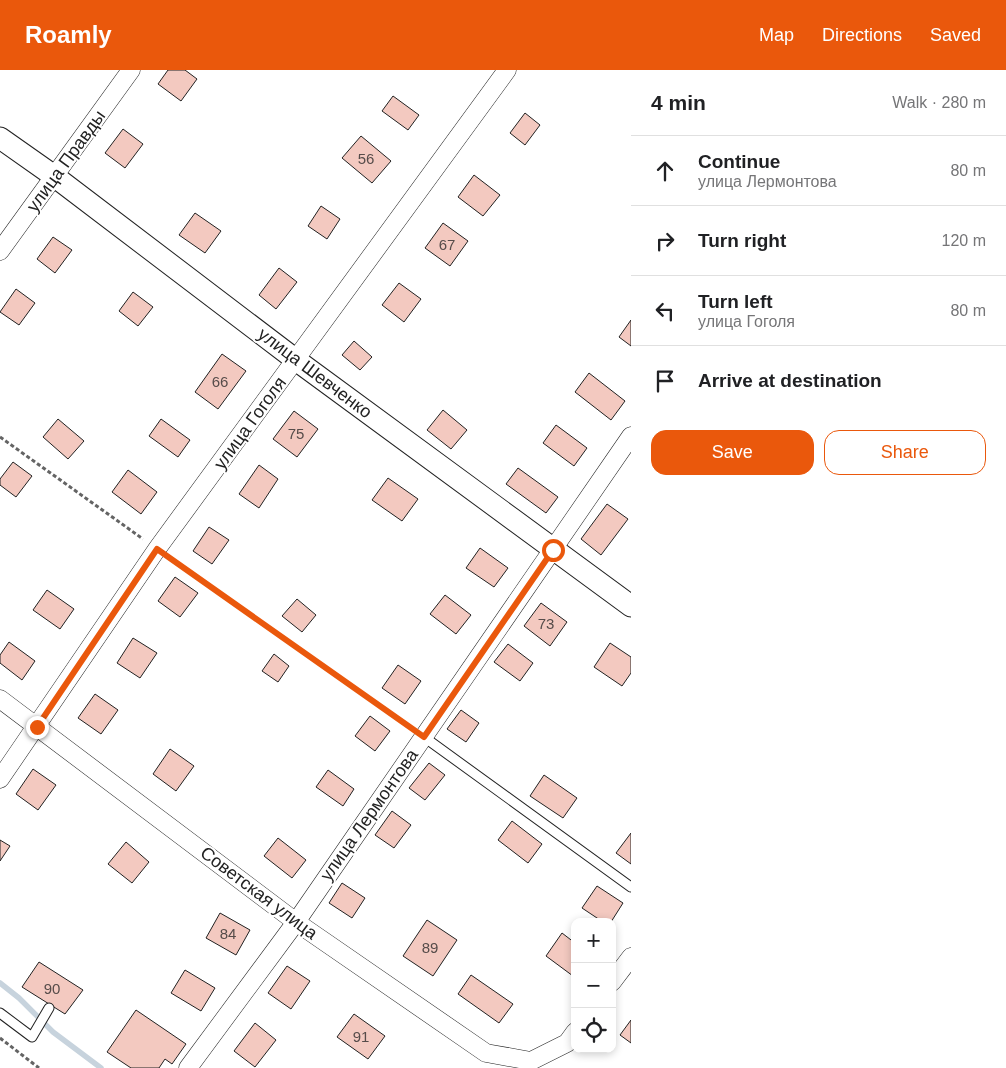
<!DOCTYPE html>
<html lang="en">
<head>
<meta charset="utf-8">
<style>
	:root { --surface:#fff; --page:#f2f2f2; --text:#202124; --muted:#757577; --line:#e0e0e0; --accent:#ea580c }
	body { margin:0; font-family:Helvetica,sans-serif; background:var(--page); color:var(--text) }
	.controls { position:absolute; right:15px; bottom:15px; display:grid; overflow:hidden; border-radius:10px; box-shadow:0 2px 8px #0003 }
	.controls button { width:45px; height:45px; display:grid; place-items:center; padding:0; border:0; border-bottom:1px solid var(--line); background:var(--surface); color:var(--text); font:25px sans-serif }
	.stop { position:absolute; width:15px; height:15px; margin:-11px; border:4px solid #ea580c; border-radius:50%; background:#fff }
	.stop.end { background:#ea580c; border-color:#fff; box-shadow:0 1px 5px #0008 }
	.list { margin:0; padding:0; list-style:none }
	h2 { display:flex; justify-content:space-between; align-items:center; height:65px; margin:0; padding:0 20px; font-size:21px }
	h2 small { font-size:16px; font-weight:400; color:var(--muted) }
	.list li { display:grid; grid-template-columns:32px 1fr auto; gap:15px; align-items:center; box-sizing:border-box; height:70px; padding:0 20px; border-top:1px solid var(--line) }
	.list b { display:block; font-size:19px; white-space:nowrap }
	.list p { margin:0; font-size:16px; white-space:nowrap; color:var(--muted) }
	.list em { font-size:16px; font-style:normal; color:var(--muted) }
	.actions { display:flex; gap:10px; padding:15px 20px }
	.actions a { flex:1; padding:11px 0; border:1px solid var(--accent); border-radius:15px; text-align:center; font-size:18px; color:var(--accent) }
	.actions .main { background:var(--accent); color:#fff }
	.icon { flex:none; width:28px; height:28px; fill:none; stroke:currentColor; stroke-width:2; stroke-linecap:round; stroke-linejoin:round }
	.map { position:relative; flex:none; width:631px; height:998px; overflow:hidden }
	header { display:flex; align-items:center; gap:30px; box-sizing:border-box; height:70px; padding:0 25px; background:var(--accent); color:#fff }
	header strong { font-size:24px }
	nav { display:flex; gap:28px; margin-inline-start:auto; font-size:18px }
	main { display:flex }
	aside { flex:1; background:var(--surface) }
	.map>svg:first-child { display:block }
</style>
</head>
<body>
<header>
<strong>Roamly</strong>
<nav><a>Map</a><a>Directions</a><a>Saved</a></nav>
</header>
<main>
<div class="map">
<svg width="631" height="998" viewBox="0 0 631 998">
	<rect width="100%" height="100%" fill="#fff"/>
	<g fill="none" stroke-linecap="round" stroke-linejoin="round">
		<!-- stream -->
		<path stroke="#c7d3dd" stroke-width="5.5" d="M 0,913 L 19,928 L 53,962 L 101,998"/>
	</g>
	<!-- building -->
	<path fill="#f3c9c0" stroke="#222" d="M 168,0 L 185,0 L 197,9 L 181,31 L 158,14 Z
		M 393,26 L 419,45 L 408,60 L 382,41 Z
		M 525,43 L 540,55 L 525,75 L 510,63 Z
		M 123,59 L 143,74 L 125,98 L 105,83 Z
		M 361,66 L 391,91 L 372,113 L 342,88 Z
		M 474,105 L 500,125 L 483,146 L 458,127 Z
		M 321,136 L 340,149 L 327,169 L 308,156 Z
		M 195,143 L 221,161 L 205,183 L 179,165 Z
		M 443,153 L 468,171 L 450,196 L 425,178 Z
		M 53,167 L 72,180 L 55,203 L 37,189 Z
		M 279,198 L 297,212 L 276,239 L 259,225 Z
		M 399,213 L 421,229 L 404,252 L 382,235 Z
		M 16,219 L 35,233 L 19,255 L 0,242 Z
		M 133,222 L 153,237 L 138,256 L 119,241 Z
		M 631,250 L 631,276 L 619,267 Z
		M 354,271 L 372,287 L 360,300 L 342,285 Z
		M 222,284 L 246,301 L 218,339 L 195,322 Z
		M 589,303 L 625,331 L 611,350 L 575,322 Z
		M 443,340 L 467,360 L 451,379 L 427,360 Z
		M 294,341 L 318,359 L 297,387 L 273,369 Z
		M 58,349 L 84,371 L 68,389 L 43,367 Z
		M 161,349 L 190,370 L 178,387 L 149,366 Z
		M 556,355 L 587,378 L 574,396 L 543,373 Z
		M 13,392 L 32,406 L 16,427 L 0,415 L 0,409 Z
		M 259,395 L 278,409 L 259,438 L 239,424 Z
		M 518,398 L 558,427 L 546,443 L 506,414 Z
		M 128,400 L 157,422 L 141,444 L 112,422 Z
		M 388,408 L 418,429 L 402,451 L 372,430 Z
		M 607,434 L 628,449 L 601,485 L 581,469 Z
		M 209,457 L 229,470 L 212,494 L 193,481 Z
		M 480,478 L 508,498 L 494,517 L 466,498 Z
		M 175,507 L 198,523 L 180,547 L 158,531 Z
		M 47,520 L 74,539 L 60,559 L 33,540 Z
		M 445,525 L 471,545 L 456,564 L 430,544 Z
		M 297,529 L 316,545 L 302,562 L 282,546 Z
		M 541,533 L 567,552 L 550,576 L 524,556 Z
		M 133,568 L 157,583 L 140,608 L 117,593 Z
		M 9,572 L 35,591 L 22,610 L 0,593 L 0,585 Z
		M 610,573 L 631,587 L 631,603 L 622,616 L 594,597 Z
		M 508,574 L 533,593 L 520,611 L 494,592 Z
		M 274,584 L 289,596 L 278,612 L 262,601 Z
		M 398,595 L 421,611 L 405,634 L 382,618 Z
		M 95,624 L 118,640 L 101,664 L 78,648 Z
		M 461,640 L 479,653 L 466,672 L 447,659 Z
		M 370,646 L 390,661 L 375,681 L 355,666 Z
		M 170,679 L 194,696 L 176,721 L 153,704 Z
		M 429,693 L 445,705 L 425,730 L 409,718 Z
		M 33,699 L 56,715 L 38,740 L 16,724 Z
		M 328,700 L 354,719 L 343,736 L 316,717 Z
		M 544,705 L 577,728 L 563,748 L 530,726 Z
		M 392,741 L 411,755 L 394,778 L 375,765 Z
		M 512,751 L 542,774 L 528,793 L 498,770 Z
		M 631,763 L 631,794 L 616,783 Z
		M 278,768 L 306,790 L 292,808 L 264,786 Z
		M 0,770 L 10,776 L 0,791 Z
		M 126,772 L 149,792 L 132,813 L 108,794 Z
		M 342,813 L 365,828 L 352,848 L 329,833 Z
		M 597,816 L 623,833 L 611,852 L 603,852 L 582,838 Z
		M 220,843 L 250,860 L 236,885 L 206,868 Z
		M 427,850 L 457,870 L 433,906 L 403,886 Z
		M 562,863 L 575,873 L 575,904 L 573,906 L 546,886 Z
		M 39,892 L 83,920 L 65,944 L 22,917 Z
		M 287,896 L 310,911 L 291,939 L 268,923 Z
		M 185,900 L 215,918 L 201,941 L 171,923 Z
		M 471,905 L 513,934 L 499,953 L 458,924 Z
		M 136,940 L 186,974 L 172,994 L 165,989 L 159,998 L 131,998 L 107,982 Z
		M 354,944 L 385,966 L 368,989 L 337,967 Z
		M 631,950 L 631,973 L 620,965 Z
		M 255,953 L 276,970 L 255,997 L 234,981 Z"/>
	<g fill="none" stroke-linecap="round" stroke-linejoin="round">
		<defs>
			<path id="service" d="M 424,667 L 631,817
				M 0,943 L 32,967 L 49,938"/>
			<path id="minor" d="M 0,181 L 131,0
				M 0,629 L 296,852 L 486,983 L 531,991 L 567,973 L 575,962
				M 0,709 L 157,479 L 507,0
				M 612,912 L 631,887
				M 188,998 L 296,852 L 631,366"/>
			<path id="tertiary" d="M 0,68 L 54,106 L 296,290 L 631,536"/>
		</defs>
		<!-- service casing -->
		<use href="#service" stroke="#222" stroke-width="11"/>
		<!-- minor casing -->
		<use href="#minor" stroke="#222" stroke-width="19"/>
		<!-- tertiary casing -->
		<use href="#tertiary" stroke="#222" stroke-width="23"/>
		<!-- path -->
		<path stroke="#646464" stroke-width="3" stroke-dasharray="4 2.5" stroke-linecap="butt" d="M 0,367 L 143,469
			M 171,489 L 411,658
			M 0,968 L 39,998"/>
		<!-- service -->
		<use href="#service" stroke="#fff" stroke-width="9"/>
		<!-- minor -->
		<use href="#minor" stroke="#fff" stroke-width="18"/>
		<!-- tertiary -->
		<use href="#tertiary" stroke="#fff" stroke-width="21"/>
	</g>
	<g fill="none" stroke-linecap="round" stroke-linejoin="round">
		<!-- route -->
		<path stroke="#ea580c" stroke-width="6" d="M 37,657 L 157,479 L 424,667 L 553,480"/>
	</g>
	<g text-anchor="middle" stroke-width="4" stroke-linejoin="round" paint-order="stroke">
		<!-- number labels -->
		<g font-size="15" fill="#564c4a">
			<text x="366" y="94">56</text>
			<text x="447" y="180">67</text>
			<text x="220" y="317">66</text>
			<text x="296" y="369">75</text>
			<text x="546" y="559">73</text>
			<text x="228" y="869">84</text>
			<text x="430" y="883">89</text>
			<text x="52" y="924">90</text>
			<text x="361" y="972">91</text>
		</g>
		<!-- street labels -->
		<g font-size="18" fill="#222" stroke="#fff">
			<text transform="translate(66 91) rotate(-54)" y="6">улица Правды</text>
			<text transform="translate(315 303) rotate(37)" y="6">улица Шевченко</text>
			<text transform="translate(250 353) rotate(-54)" y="6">улица Гоголя</text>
			<text transform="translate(369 745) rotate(-55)" y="6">улица Лермонтова</text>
			<text transform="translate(259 823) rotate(37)" y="6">Советская улица</text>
		</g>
	</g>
</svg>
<div class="controls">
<button>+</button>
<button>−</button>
<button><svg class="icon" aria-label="locate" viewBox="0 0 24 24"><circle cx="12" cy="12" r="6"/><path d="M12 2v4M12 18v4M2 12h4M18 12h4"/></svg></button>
</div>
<div class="stop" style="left:553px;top:480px"></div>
<div class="stop end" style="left:37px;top:657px"></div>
</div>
<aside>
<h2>4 min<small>Walk · 280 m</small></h2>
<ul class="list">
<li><svg class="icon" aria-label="ahead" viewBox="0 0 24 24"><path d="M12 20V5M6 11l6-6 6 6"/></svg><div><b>Continue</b><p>улица Лермонтова</p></div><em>80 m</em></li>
<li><svg class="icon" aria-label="right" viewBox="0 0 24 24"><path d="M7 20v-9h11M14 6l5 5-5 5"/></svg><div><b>Turn right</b></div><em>120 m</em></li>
<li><svg class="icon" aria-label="left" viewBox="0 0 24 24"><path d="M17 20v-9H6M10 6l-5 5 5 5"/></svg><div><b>Turn left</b><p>улица Гоголя</p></div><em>80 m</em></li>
<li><svg class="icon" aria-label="arrive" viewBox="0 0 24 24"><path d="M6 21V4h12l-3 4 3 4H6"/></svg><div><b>Arrive at destination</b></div></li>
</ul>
<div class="actions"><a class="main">Save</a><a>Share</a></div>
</aside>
</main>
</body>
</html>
